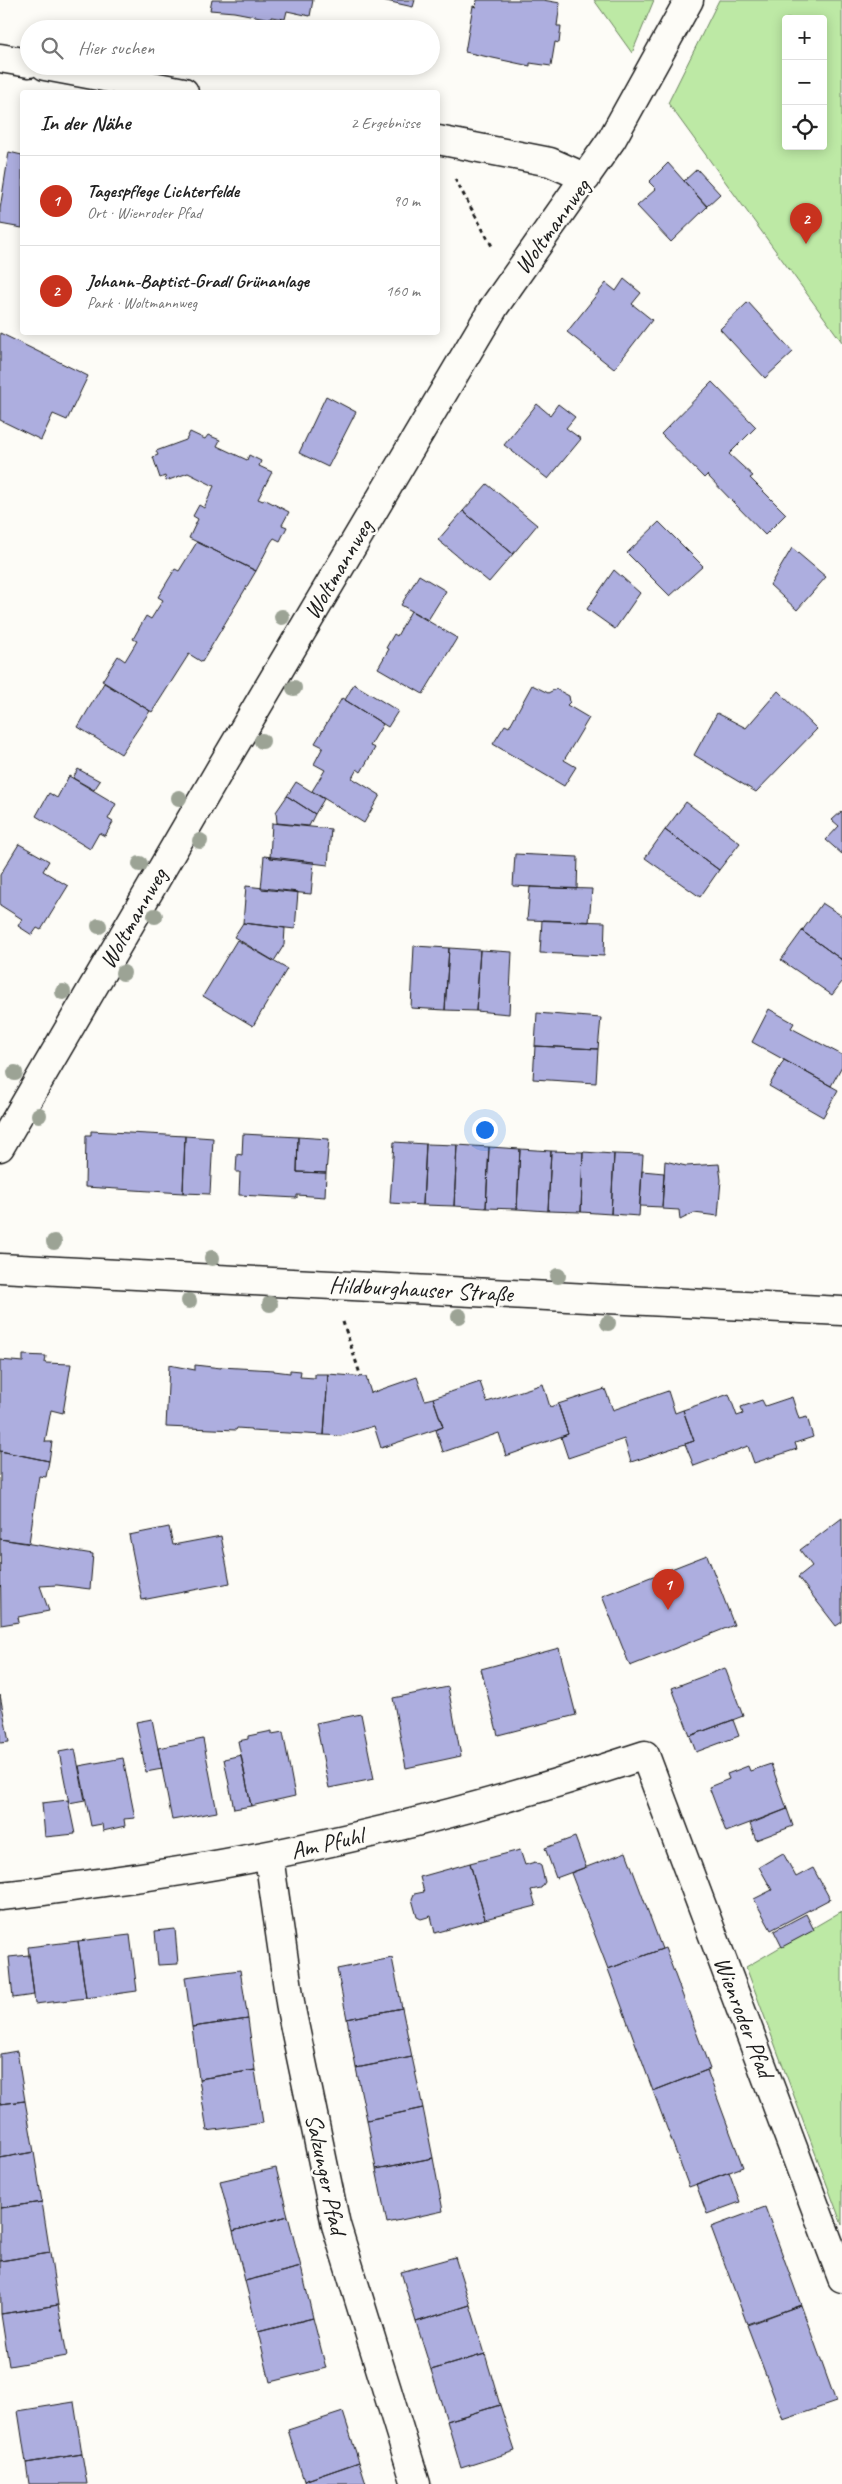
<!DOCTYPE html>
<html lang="de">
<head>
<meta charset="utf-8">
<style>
	:root { --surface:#fff; --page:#f6f6f6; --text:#222; --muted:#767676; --line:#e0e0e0; --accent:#c8321e }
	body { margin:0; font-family:Caveat,sans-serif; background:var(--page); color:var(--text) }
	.controls { position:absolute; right:15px; top:15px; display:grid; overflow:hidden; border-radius:5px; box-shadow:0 2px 12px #0003 }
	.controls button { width:45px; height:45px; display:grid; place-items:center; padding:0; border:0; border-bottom:1px solid var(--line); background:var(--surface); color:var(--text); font:25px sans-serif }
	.you { position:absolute; left:484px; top:1129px; width:18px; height:18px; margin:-12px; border:4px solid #fff; border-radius:50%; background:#1a73e8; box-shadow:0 0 0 8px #1a73e833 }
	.badge { display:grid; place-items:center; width:32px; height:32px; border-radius:50%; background:var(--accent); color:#fff; font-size:16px; font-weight:700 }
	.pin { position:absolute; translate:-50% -41px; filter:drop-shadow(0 1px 2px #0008) }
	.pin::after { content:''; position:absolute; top:26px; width:18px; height:15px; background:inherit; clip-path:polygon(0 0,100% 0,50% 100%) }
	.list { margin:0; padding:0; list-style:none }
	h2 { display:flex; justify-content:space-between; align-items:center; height:65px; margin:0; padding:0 20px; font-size:21px }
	h2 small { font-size:16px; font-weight:400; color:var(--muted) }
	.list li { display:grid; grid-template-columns:32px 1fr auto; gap:15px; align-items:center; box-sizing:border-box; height:90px; padding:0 20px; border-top:1px solid var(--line) }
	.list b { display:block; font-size:19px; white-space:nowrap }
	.list p { margin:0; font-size:16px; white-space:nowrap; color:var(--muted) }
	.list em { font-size:16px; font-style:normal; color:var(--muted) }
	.icon { flex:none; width:28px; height:28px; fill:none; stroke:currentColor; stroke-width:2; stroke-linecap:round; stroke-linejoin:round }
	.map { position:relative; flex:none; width:842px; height:2484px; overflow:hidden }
	.search { position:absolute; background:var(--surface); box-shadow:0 2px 12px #0003; left:20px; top:20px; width:420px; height:55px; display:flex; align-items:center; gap:12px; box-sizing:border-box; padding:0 18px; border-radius:28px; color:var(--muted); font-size:19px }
	.panel { position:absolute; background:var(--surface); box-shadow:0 2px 12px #0003; left:20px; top:90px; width:420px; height:245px; border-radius:5px }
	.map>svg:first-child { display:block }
</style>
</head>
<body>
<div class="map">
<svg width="842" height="2484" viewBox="0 0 842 2484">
	<rect width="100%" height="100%" fill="#fdfcf7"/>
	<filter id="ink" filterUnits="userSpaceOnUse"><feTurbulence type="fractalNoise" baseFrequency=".02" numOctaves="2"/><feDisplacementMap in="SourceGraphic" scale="10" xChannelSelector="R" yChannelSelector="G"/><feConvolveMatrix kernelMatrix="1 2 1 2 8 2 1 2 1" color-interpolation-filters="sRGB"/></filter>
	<g filter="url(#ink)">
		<!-- green -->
		<path fill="#bde9a5" stroke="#6c8260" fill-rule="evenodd" d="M 594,0 L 654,0 L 632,53 Z
			M 719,0 L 842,0 L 842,342 L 668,103 ZM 786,19 L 823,19 L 823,146 L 786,146 Z
			M 842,1911 L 842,2225 L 746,1967 Z"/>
		<!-- building -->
		<path fill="#adaedf" stroke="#1c1c1c" d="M 212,0 L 313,0 L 310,16 L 287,11 L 285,19 L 271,17 L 271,19 L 234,12 L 210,10 Z
			M 382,0 L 415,0 L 413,7 Z
			M 477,0 L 543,0 L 560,3 L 557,26 L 561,26 L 559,43 L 555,42 L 551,66 L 530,63 L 530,66 L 465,52 L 473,6 L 476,7 Z
			M 9,152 L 22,155 L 22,228 L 0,224 L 0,209 Z
			M 668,163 L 707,207 L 671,242 L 637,206 L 656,189 L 649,182 Z
			M 697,169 L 720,194 L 707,206 L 684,181 Z
			M 624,279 L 641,293 L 632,304 L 652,320 L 614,369 L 567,332 L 606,283 L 616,291 Z
			M 748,302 L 793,352 L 765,378 L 720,329 Z
			M 0,333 L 88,376 L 67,420 L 53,414 L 41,440 L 0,420 Z
			M 712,382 L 756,427 L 729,454 L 753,476 L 750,478 L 786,514 L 765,535 L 707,475 L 704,478 L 661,434 Z
			M 326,396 L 356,412 L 328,467 L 299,453 Z
			M 537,404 L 550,415 L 558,404 L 575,417 L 566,428 L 581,439 L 548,479 L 504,445 Z
			M 190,432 L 205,439 L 208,435 L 220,440 L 217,446 L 247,460 L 249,455 L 261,461 L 259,466 L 272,472 L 258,499 L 263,501 L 264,499 L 289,512 L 282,525 L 287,527 L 280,541 L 274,538 L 271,542 L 256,571 L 189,538 L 198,519 L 193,516 L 199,505 L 204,508 L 214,486 L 188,473 L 166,481 L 165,476 L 160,478 L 153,457 L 158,455 L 156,451 L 186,440 Z
			M 487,484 L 537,525 L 513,554 L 463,511 Z
			M 463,511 L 513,554 L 489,582 L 438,540 Z
			M 659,522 L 703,566 L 670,596 L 627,553 Z
			M 197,542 L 256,571 L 202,662 L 189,654 L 152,712 L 102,681 L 118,656 L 125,661 L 137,641 L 133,639 L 146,616 L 151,619 L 163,600 L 158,597 L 175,569 L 179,571 Z
			M 792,548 L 826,577 L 797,610 L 770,585 Z
			M 614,570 L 640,593 L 615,629 L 587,609 Z
			M 419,575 L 446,591 L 428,620 L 401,605 Z
			M 411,611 L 457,638 L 423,694 L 378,668 L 389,649 L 386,648 L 394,634 L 397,636 Z
			M 104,683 L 150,711 L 121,754 L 78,727 Z
			M 354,684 L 398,711 L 388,727 L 345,700 Z
			M 532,685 L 548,693 L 556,689 L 569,696 L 570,702 L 567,705 L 589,718 L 564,760 L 576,767 L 564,786 L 493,744 L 505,725 L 509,727 Z
			M 778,691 L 817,729 L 756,792 L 694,755 L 717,713 L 746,728 Z
			M 342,698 L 383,724 L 370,746 L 375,748 L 361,772 L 357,769 L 352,778 L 380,795 L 364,823 L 312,791 L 325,770 L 314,764 L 323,747 L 315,743 Z
			M 78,769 L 100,781 L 94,790 L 73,778 Z
			M 69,776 L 116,804 L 108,819 L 113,822 L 105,836 L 99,833 L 90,849 L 36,816 L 49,793 L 57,798 Z
			M 296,782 L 324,799 L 315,814 L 287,796 Z
			M 287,796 L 315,814 L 309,826 L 277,823 L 276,812 Z
			M 686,802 L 740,843 L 719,870 L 665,830 Z
			M 842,811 L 842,854 L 826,840 L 839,826 L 832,820 Z
			M 272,823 L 331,829 L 328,865 L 270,858 Z
			M 665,830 L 719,870 L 700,897 L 645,858 Z
			M 19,844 L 49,861 L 43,871 L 68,886 L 41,930 L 37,928 L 32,935 L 18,926 L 22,919 L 0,905 L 0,875 Z
			M 515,854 L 578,857 L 577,889 L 513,886 Z
			M 264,856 L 314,862 L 311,894 L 261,889 Z
			M 246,886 L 298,892 L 295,929 L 243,923 Z
			M 530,887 L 592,889 L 589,922 L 527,920 Z
			M 822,903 L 842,916 L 842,960 L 802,931 Z
			M 542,920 L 605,922 L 604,956 L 540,953 Z
			M 243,923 L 285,928 L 284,945 L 274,961 L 234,937 Z
			M 802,931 L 842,960 L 842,982 L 832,995 L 781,960 Z
			M 237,940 L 287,969 L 253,1026 L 203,996 Z
			M 414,946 L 449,948 L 445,1010 L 411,1008 Z
			M 449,948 L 480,950 L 476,1011 L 445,1010 Z
			M 480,950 L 512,952 L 509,1014 L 476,1011 Z
			M 769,1009 L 794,1023 L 791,1028 L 842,1055 L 842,1066 L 831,1086 L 752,1042 Z
			M 537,1013 L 601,1018 L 598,1049 L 535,1046 Z
			M 535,1046 L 598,1049 L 596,1083 L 533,1079 Z
			M 784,1060 L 838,1090 L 823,1117 L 769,1086 Z
			M 91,1131 L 185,1136 L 183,1193 L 85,1187 L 86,1135 L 91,1135 Z
			M 243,1134 L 298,1137 L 297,1172 L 326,1173 L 325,1197 L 297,1195 L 297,1198 L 239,1195 L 240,1172 L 236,1172 L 237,1154 L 242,1155 Z
			M 185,1136 L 213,1138 L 210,1194 L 183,1193 Z
			M 298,1137 L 329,1139 L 326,1173 L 297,1172 Z
			M 394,1142 L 426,1144 L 423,1205 L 390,1203 Z
			M 426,1144 L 457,1145 L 454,1206 L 423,1205 Z
			M 457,1145 L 489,1147 L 486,1208 L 454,1206 Z
			M 489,1147 L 520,1149 L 517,1209 L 486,1208 Z
			M 520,1149 L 551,1151 L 548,1211 L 517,1209 Z
			M 551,1151 L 583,1152 L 581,1212 L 548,1211 Z
			M 583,1152 L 614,1154 L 611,1214 L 581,1212 Z
			M 614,1154 L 643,1155 L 639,1216 L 611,1214 Z
			M 665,1161 L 686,1166 L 719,1164 L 721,1180 L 718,1216 L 694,1213 L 680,1220 L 679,1210 L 662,1209 Z
			M 642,1171 L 664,1173 L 662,1207 L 640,1206 Z
			M 23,1355 L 46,1356 L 45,1363 L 71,1364 L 63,1413 L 51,1410 L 45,1442 L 52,1442 L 49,1461 L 0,1451 L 0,1360 L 23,1362 Z
			M 169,1365 L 195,1370 L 195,1365 L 221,1368 L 221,1367 L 274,1370 L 274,1371 L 290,1373 L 290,1370 L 301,1371 L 300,1377 L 315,1378 L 315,1374 L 328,1374 L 324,1435 L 251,1431 L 251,1429 L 237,1428 L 236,1430 L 166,1427 Z
			M 328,1374 L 366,1377 L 371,1393 L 417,1377 L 425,1400 L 433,1398 L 443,1427 L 381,1448 L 374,1426 L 341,1436 L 324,1435 Z
			M 480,1382 L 487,1402 L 543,1384 L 550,1407 L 558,1404 L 568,1434 L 506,1456 L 499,1433 L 443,1452 L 436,1430 L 443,1427 L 433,1398 Z
			M 605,1389 L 613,1410 L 668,1391 L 675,1413 L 683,1410 L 694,1441 L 631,1462 L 624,1439 L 568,1458 L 561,1437 L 568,1434 L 558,1404 Z
			M 729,1394 L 737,1416 L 743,1414 L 741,1407 L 762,1400 L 765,1406 L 792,1397 L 799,1419 L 807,1417 L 813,1437 L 795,1443 L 797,1449 L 754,1463 L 748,1446 L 694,1466 L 685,1444 L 694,1441 L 683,1410 Z
			M 0,1451 L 49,1461 L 46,1477 L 39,1476 L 29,1543 L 0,1539 Z
			M 842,1518 L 842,1622 L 836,1626 L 798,1577 L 812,1566 L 800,1550 Z
			M 169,1527 L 173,1545 L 221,1536 L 230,1583 L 142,1600 L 129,1535 Z
			M 0,1539 L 93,1554 L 90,1589 L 57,1585 L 40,1586 L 49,1611 L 18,1617 L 19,1622 L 1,1625 Z
			M 707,1555 L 734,1625 L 630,1666 L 602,1596 Z
			M 559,1648 L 576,1715 L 498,1735 L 481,1669 Z
			M 725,1668 L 743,1716 L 690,1736 L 672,1688 Z
			M 448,1687 L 461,1756 L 406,1768 L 393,1698 Z
			M 0,1695 L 9,1742 L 0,1743 Z
			M 361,1714 L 374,1779 L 329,1788 L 316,1723 Z
			M 152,1719 L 162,1769 L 146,1772 L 136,1722 Z
			M 733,1720 L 739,1736 L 696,1752 L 690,1736 Z
			M 272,1731 L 272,1734 L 283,1732 L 295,1796 L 251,1806 L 238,1741 L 248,1739 L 248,1736 Z
			M 203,1739 L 217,1812 L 172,1820 L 158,1748 Z
			M 75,1749 L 85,1800 L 69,1803 L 59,1752 Z
			M 241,1755 L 251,1806 L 234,1809 L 224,1759 Z
			M 123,1758 L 135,1818 L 124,1819 L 125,1826 L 103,1831 L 102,1824 L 91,1826 L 79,1766 Z
			M 771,1764 L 787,1809 L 726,1832 L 709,1787 L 729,1779 L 727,1774 L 748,1766 L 750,1771 Z
			M 68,1800 L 75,1834 L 45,1837 L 42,1803 Z
			M 787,1809 L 793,1826 L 756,1840 L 750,1824 Z
			M 575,1837 L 586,1867 L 556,1878 L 545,1848 Z
			M 520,1850 L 525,1865 L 535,1862 L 541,1866 L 545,1882 L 541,1888 L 531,1890 L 536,1906 L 485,1919 L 470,1863 Z
			M 626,1852 L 662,1949 L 608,1969 L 571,1873 Z
			M 783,1853 L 796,1877 L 813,1868 L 830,1899 L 771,1930 L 754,1899 L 772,1890 L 759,1867 Z
			M 470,1863 L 485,1919 L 435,1933 L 431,1916 L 421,1919 L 417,1917 L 412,1899 L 414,1894 L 424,1892 L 420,1877 Z
			M 806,1914 L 814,1930 L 782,1947 L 774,1931 Z
			M 175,1929 L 178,1964 L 158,1965 L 155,1931 Z
			M 130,1935 L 137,1991 L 86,1998 L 78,1941 Z
			M 78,1941 L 86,1998 L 35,2004 L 28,1947 Z
			M 665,1948 L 710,2069 L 653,2091 L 608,1969 Z
			M 29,1955 L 34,1995 L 13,1998 L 9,1957 Z
			M 392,1958 L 402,2008 L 347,2019 L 337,1969 Z
			M 240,1970 L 248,2019 L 192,2027 L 185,1977 Z
			M 402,2008 L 412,2057 L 356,2068 L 347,2019 Z
			M 248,2019 L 255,2070 L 199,2079 L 192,2027 Z
			M 17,2051 L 25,2101 L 0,2104 L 0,2054 Z
			M 412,2057 L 423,2108 L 367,2120 L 356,2068 Z
			M 255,2070 L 263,2123 L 207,2131 L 199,2079 Z
			M 707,2070 L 743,2167 L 689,2187 L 653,2091 Z
			M 25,2101 L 34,2152 L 0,2158 L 0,2104 Z
			M 423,2108 L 433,2158 L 376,2169 L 367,2120 Z
			M 34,2152 L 42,2202 L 0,2208 L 0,2158 Z
			M 433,2158 L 443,2211 L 387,2223 L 376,2169 Z
			M 276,2168 L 288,2216 L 233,2231 L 220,2181 Z
			M 729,2172 L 740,2202 L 707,2214 L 696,2184 Z
			M 42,2202 L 50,2253 L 0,2261 L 0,2208 Z
			M 765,2207 L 801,2305 L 747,2324 L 711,2227 Z
			M 288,2216 L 301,2267 L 245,2281 L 233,2231 Z
			M 50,2253 L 58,2305 L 1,2314 L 0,2261 Z
			M 455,2257 L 470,2305 L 416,2322 L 401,2272 Z
			M 301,2267 L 313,2318 L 258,2332 L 245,2281 Z
			M 58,2305 L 67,2356 L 9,2366 L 1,2314 Z
			M 470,2305 L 485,2354 L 431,2370 L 416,2322 Z
			M 801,2305 L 836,2402 L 783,2420 L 747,2325 Z
			M 313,2318 L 326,2368 L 270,2382 L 258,2332 Z
			M 485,2354 L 500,2405 L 447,2421 L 431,2370 Z
			M 74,2402 L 82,2454 L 26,2463 L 18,2411 Z
			M 500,2405 L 515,2451 L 461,2468 L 447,2421 Z
			M 343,2412 L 359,2462 L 304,2481 L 288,2430 Z
			M 82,2454 L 87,2484 L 29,2484 L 26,2463 Z
			M 359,2462 L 366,2484 L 305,2484 L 304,2481 Z"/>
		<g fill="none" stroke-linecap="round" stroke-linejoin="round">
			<defs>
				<path id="street" d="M 0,58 L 29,63
					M 45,66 L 184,92
					M 438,140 L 550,162 L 586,178
					M 0,1147 L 222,766 L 494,307 L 612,139 L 689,0
					M 269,1857 L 291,2009 L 336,2225 L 416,2484
					M 0,1896 C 35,1893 70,1887 105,1882 C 289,1858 469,1813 645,1755 L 842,2278"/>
				<path id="secondary" d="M 0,1268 L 842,1311"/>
			</defs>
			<!-- street casing -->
			<use href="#street" stroke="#1c1c1c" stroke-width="31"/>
			<!-- secondary casing -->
			<use href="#secondary" stroke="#1c1c1c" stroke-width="31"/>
			<!-- path -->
			<path stroke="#1c1c1c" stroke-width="3" stroke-dasharray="4 4" stroke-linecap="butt" d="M 455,179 L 493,248
				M 343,1322 L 361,1377"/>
			<!-- street -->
			<use href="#street" stroke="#fdfcf7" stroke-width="28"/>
			<!-- secondary -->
			<use href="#secondary" stroke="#fdfcf7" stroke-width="28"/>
		</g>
		<!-- trees -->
		<g fill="#9ca395">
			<circle cx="282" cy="617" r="8"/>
			<circle cx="294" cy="688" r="8"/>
			<circle cx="262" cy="741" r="8"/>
			<circle cx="179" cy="798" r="8"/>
			<circle cx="200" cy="841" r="8"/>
			<circle cx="140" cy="864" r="8"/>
			<circle cx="155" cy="916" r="8"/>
			<circle cx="99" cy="926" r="8"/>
			<circle cx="123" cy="973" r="8"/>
			<circle cx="63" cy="992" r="8"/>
			<circle cx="15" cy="1073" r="8"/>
			<circle cx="39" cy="1115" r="8"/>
			<circle cx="54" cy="1242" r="8"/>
			<circle cx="212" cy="1258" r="8"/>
			<circle cx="558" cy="1276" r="8"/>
			<circle cx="189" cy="1301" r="8"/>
			<circle cx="270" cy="1304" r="8"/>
			<circle cx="459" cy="1316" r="8"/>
			<circle cx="608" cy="1323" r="8"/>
		</g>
	</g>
	<g text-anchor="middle" stroke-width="5" stroke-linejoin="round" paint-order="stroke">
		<!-- street labels -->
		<g font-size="24" fill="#1c1c1c" stroke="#fdfcf7">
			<text transform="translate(552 226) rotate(-54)" y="8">Woltmannweg</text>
			<text transform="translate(338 569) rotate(-59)" y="8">Woltmannweg</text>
			<text transform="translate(133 918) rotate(-60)" y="8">Woltmannweg</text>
			<text transform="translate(421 1289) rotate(3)" y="8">Hildburghauser Straße</text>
			<text transform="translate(327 1843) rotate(-13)" y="8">Am Pfuhl</text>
			<text transform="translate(744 2017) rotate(69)" y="8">Wienroder Pfad</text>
			<text transform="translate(326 2174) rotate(78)" y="8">Salzunger Pfad</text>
		</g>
	</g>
</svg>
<div class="controls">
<button>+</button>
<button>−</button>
<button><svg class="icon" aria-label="locate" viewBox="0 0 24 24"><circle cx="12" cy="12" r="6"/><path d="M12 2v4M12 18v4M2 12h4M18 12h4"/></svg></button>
</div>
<div class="you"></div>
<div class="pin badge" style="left:668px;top:1610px">1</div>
<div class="pin badge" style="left:806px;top:244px">2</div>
<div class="search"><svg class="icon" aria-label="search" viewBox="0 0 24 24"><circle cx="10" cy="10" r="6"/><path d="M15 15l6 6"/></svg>Hier suchen</div>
<section class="panel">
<h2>In der Nähe<small>2 Ergebnisse</small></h2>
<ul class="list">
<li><span class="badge">1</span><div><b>Tagespflege Lichterfelde</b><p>Ort · Wienroder Pfad</p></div><em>90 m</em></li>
<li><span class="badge">2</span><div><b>Johann-Baptist-Gradl Grünanlage</b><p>Park · Woltmannweg</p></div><em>160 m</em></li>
</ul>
</section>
</div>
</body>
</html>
